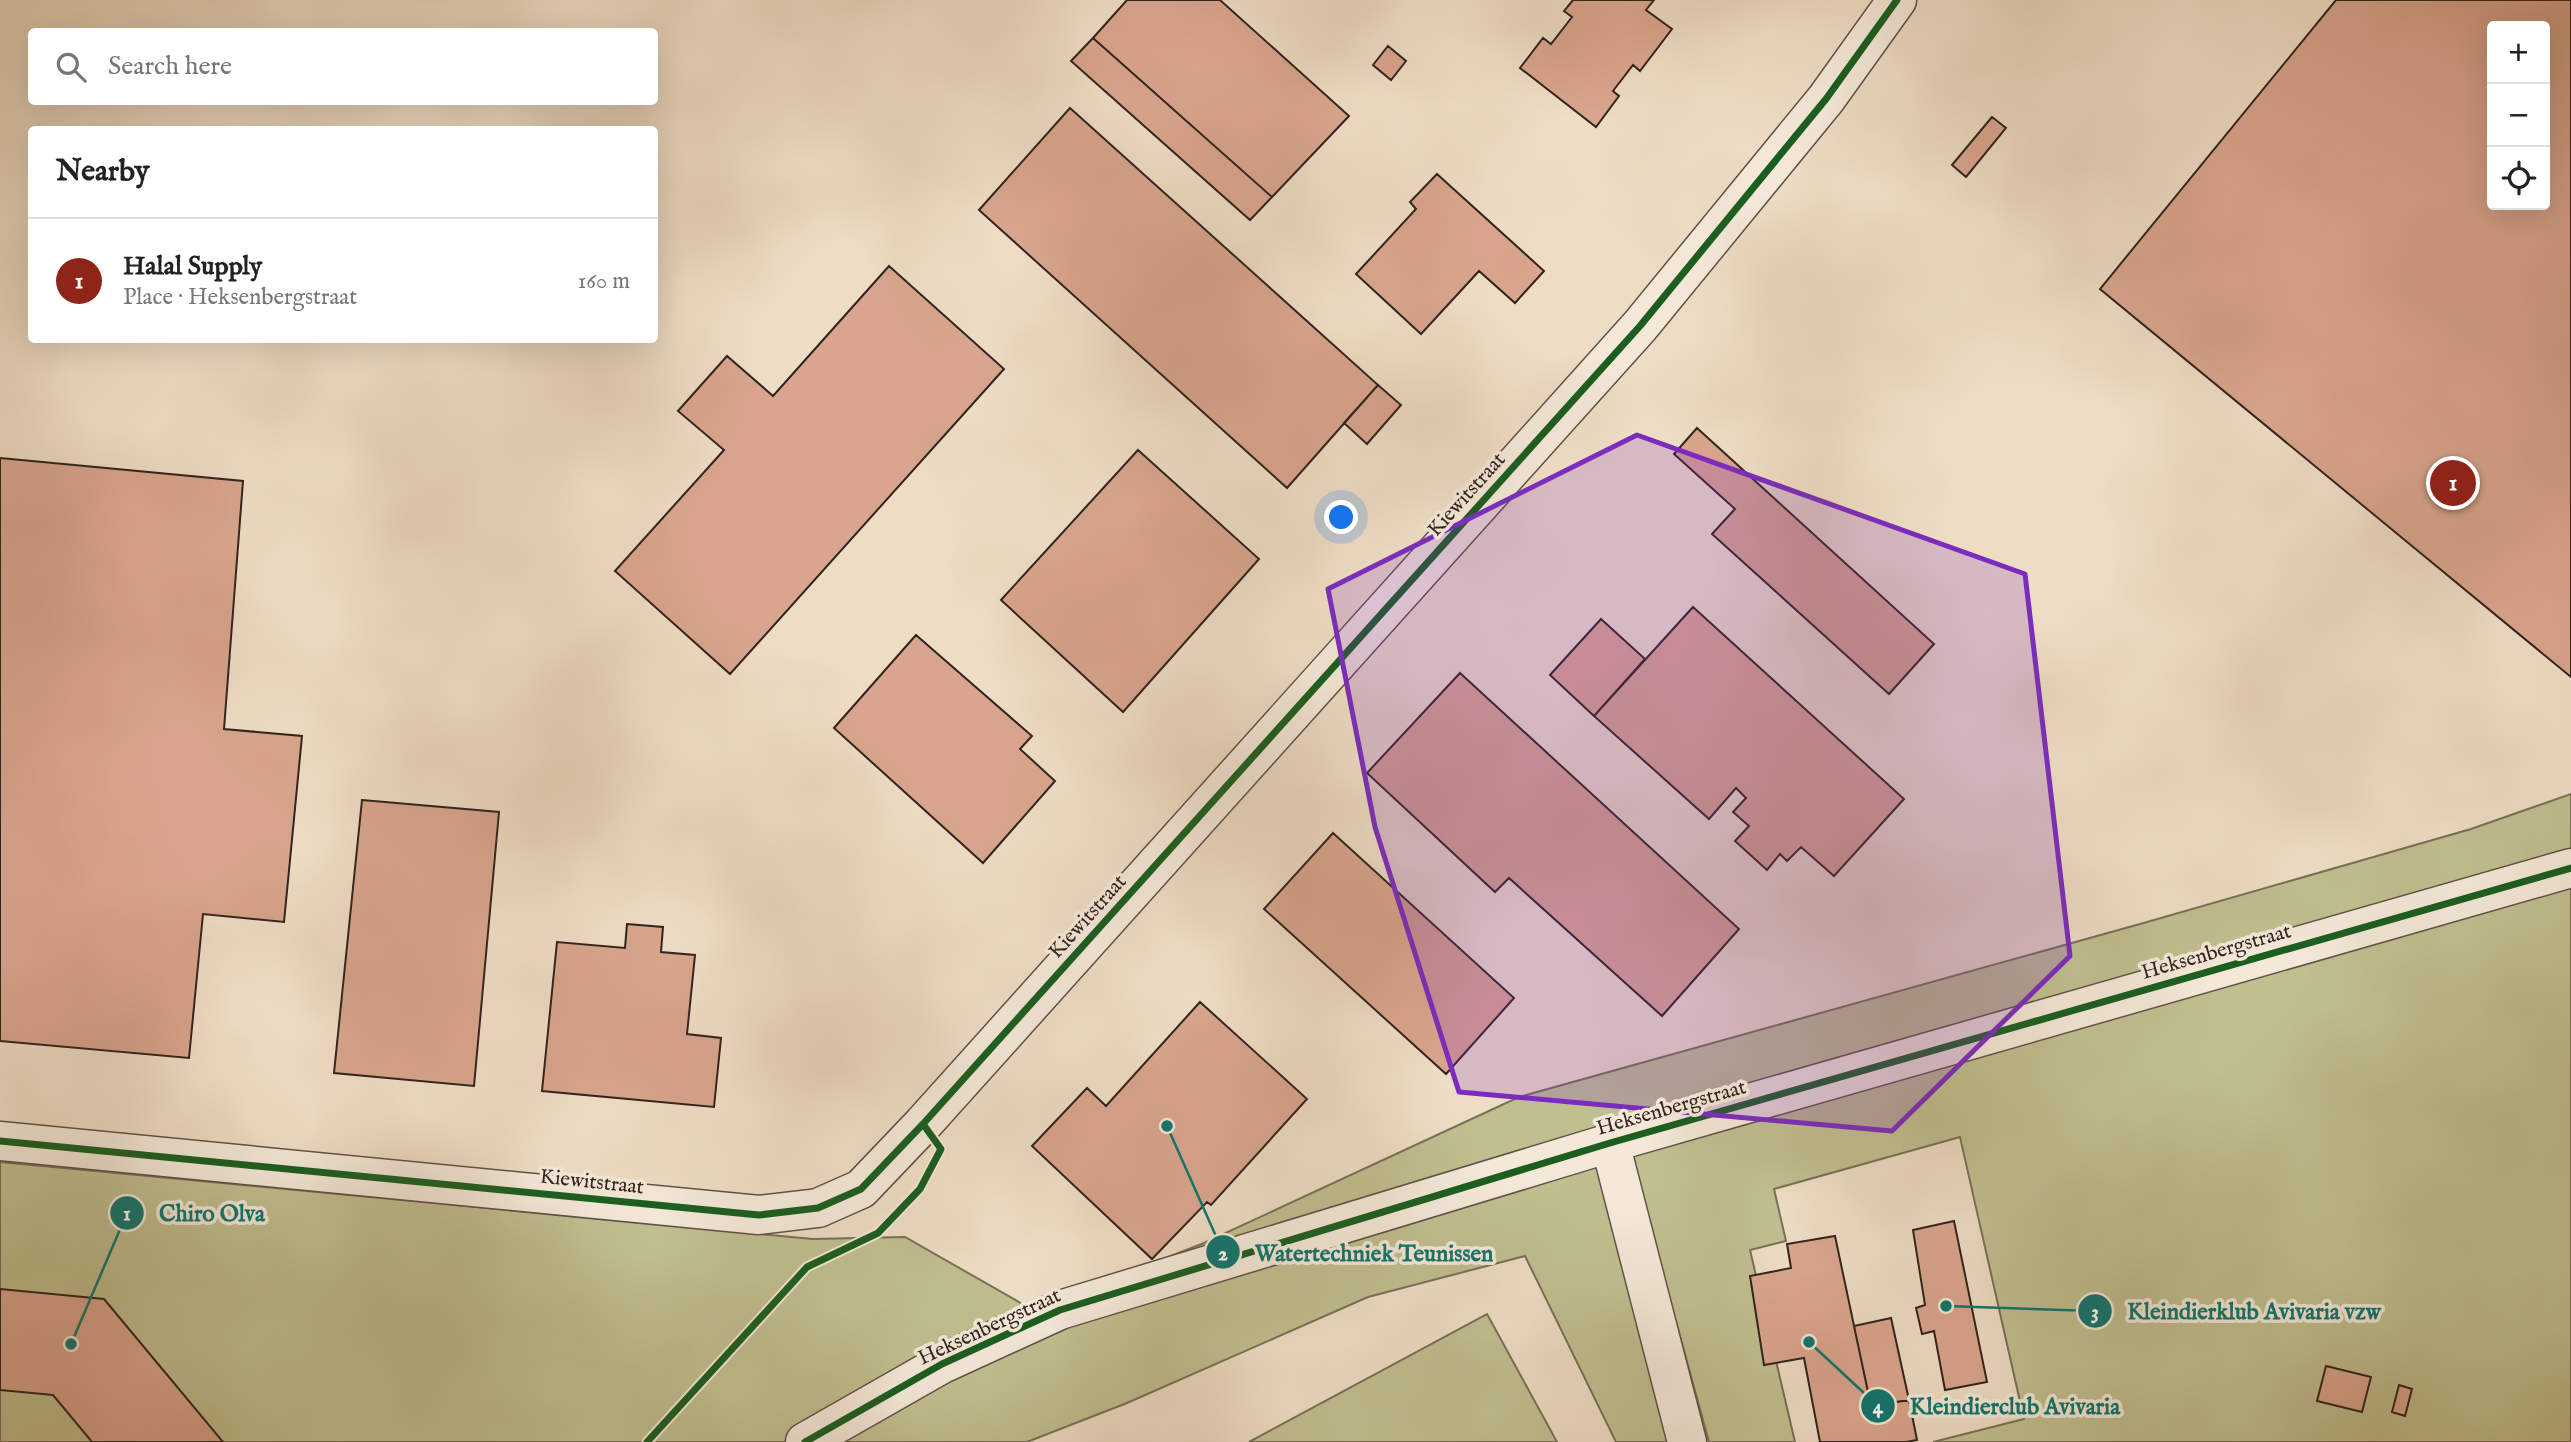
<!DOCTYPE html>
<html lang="en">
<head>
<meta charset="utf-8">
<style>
	:root { --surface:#fff; --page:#f2f2f2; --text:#222; --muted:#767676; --line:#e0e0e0; --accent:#8f2418 }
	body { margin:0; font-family:"IM FELL English",serif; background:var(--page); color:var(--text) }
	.controls { position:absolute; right:21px; top:21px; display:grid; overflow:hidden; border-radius:7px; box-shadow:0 7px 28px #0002 }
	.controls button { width:63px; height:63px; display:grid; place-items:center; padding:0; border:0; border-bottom:2px solid var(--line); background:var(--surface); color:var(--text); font:35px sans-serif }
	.you { position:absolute; left:1342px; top:518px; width:24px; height:24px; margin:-18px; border:5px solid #fff; border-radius:50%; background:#1a73e8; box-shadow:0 0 0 10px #1a73e833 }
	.badge { display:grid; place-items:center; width:46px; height:46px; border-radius:50%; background:var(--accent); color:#fff; font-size:23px; font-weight:700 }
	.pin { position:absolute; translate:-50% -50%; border:4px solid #fff; box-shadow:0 2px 7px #0006 }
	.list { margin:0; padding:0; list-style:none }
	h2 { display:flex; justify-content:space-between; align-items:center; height:91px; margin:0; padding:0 28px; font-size:30px }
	h2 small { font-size:23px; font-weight:400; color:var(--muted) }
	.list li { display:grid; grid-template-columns:46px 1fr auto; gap:21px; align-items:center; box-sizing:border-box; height:126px; padding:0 28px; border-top:2px solid var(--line) }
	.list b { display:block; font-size:26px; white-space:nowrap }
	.list p { margin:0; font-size:23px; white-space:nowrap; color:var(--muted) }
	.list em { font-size:23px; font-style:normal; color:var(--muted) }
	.icon { flex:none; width:38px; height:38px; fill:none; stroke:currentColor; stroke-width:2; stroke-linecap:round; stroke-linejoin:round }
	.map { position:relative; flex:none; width:2571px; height:1442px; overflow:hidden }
	.search { position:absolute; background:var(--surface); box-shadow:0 7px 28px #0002; left:28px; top:28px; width:630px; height:77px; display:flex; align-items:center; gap:18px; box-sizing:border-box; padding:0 24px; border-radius:7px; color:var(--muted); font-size:26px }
	.panel { position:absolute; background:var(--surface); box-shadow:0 7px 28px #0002; left:28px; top:126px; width:630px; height:217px; border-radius:7px }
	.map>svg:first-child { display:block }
</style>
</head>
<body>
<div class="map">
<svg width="2571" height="1442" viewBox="0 0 2571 1442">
	<rect width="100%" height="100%" fill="#eeddc5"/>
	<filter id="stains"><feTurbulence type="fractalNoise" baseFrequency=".00286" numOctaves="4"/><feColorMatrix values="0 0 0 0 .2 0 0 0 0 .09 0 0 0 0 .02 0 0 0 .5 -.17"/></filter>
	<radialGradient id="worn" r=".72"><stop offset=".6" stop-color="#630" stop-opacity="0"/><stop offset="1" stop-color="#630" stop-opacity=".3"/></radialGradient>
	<!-- green -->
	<path fill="#c0bf90" stroke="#787157" stroke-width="2" d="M 2571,794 L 2571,1442 L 1933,1442 L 2024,1419 L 1960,1137 L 1774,1189 L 1786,1241 L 1750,1250 L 1795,1442 L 1709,1442 L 1649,1223 L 1673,1442 L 1616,1442 L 1525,1256 L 1368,1297 L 1127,1403 L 1027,1442 L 0,1442 L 0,1162 L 813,1239 L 905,1237 L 1033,1310 L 1204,1243 L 1519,1097 L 2140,924 L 2471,829 Z
		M 1487,1314 L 1557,1442 L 1249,1442 Z"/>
	<!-- building -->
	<path fill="#d9a58e" stroke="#31231e" stroke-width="2" fill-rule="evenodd" d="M 1127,0 L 1220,0 L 1349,116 L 1272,197 L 1093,38 Z
		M 1573,0 L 1654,0 L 1646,10 L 1672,29 L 1640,71 L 1633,65 L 1613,91 L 1619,96 L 1596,127 L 1520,68 L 1543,38 L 1551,44 L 1572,17 L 1564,11 Z
		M 2336,0 L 2571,0 L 2571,677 L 2100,289 ZM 2492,26 L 2545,26 L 2545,205 L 2492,205 Z
		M 1093,38 L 1272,197 L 1250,220 L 1071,61 Z
		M 1388,46 L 1406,61 L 1391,80 L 1373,65 Z
		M 1070,108 L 1378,385 L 1287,488 L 979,210 Z
		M 1992,117 L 2006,128 L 1966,177 L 1952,165 Z
		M 1437,174 L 1544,271 L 1515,303 L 1479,271 L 1421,334 L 1356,274 L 1416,209 L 1410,202 Z
		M 889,266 L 1004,369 L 730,674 L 615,571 L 724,450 L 678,411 L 727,356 L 773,396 Z
		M 1378,385 L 1401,405 L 1367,444 L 1344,423 Z
		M 1697,428 L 1934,644 L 1889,694 L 1712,534 L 1735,509 L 1674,454 Z
		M 1138,450 L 1259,559 L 1123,712 L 1001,600 Z
		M 0,458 L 243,481 L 224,729 L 302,736 L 284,922 L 203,914 L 189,1058 L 0,1041 Z
		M 1693,607 L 1904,799 L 1834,876 L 1801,847 L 1787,861 L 1780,854 L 1767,870 L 1735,841 L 1749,826 L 1733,812 L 1746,798 L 1736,788 L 1709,819 L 1594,716 Z
		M 1601,619 L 1645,659 L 1594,716 L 1550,675 Z
		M 916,635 L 1032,736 L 1020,749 L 1055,781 L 983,863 L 834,728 Z
		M 1460,673 L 1739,929 L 1662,1016 L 1509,878 L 1495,892 L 1367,773 Z
		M 362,800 L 499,812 L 474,1086 L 334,1073 Z
		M 1333,833 L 1514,998 L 1446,1074 L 1264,909 Z
		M 627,924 L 663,927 L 661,952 L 695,955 L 687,1034 L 721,1038 L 714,1107 L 542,1091 L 557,942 L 625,948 Z
		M 1200,1002 L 1307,1099 L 1211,1205 L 1207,1202 L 1152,1259 L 1032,1146 L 1087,1088 L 1106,1106 Z
		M 1954,1221 L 1987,1382 L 1945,1390 L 1934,1331 L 1922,1334 L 1916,1308 L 1925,1305 L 1913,1230 Z
		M 1835,1236 L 1871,1406 L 1909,1400 L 1917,1440 L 1906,1442 L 1820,1442 L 1804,1358 L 1764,1365 L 1750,1276 L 1791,1268 L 1787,1244 Z
		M 0,1289 L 104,1299 L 223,1442 L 92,1442 L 53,1395 L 0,1390 Z
		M 1891,1318 L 1909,1400 L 1871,1406 L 1854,1326 Z
		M 2326,1366 L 2371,1377 L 2362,1412 L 2317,1401 Z
		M 2399,1385 L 2412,1389 L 2405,1416 L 2392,1412 Z"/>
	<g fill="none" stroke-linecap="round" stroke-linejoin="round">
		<defs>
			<path id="minor" d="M 0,1141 L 759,1215 L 818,1208 L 861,1189 L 923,1124 L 1640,326 L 1826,99 L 1897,0
				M 1610,1143 L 1687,1442
				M 805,1442 L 942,1364 L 1060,1310 L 1610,1143 L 2571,868"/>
		</defs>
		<!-- minor casing -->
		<use href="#minor" stroke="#605248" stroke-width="41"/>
		<!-- minor -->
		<use href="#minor" stroke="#f4e9d9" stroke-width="38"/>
		<defs>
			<path id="cycleway" d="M 0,1141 L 759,1215 L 818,1208 L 861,1189 L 923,1124 L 1640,326 L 1826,99 L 1897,0
				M 647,1442 L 807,1267 L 878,1233 L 920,1189 L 941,1149 L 923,1124
				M 805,1442 L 942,1364 L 1060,1310 L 1610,1143 L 2571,868"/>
		</defs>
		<!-- cycleway casing -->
		<use href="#cycleway" stroke="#f4e9d9" stroke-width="11"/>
		<!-- cycleway -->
		<use href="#cycleway" stroke="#1b5e20" stroke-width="7"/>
	</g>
	<!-- marked area -->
	<path fill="#7b2cbf" fill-opacity="0.2" stroke="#7b2cbf" stroke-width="5" stroke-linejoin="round" d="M 1637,435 L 2025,574 L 2070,956 L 1892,1131 L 1459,1092 L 1375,827 L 1328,589 Z"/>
	<g text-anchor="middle" stroke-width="7" stroke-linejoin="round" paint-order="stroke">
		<!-- street labels -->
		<g font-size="21" fill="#31231e" stroke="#f4e9d9">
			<text transform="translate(1466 494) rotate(-48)" y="7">Kiewitstraat</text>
			<text transform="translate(1087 916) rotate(-48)" y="7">Kiewitstraat</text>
			<text transform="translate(2216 951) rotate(-16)" y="7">Heksenbergstraat</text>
			<text transform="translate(1671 1107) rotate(-16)" y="7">Heksenbergstraat</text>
			<text transform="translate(592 1181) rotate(6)" y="7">Kiewitstraat</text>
			<text transform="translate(989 1326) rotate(-25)" y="7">Heksenbergstraat</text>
		</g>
	</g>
	<!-- callouts -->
	<path fill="none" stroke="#0f766e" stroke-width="2.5" d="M71 1344L127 1213M1167 1126L1223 1252M1946 1306L2095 1311M1809 1342L1878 1406"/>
	<g fill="#0f766e" stroke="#f4e9d9" stroke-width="2.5">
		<circle cx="71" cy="1344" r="7"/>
		<circle cx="1167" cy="1126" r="7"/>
		<circle cx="1946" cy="1306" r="7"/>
		<circle cx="1809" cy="1342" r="7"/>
		<circle cx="127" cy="1213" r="18"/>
		<circle cx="1223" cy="1252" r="18"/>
		<circle cx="2095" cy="1311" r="18"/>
		<circle cx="1878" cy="1406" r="18"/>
	</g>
	<g font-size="21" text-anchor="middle" font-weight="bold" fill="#fff">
		<text x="127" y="1220">1</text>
		<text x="1223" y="1260">2</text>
		<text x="2095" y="1318">3</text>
		<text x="1878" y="1413">4</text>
	</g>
	<g font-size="23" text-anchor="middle" font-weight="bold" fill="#0f766e" stroke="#f4e9d9" stroke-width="7" stroke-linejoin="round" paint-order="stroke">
		<text x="212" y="1221">Chiro Olva</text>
		<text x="1374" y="1261">Watertechniek Teunissen</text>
		<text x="2254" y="1319">Kleindierklub Avivaria vzw</text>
		<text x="2015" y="1414">Kleindierclub Avivaria</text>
	</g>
	<rect width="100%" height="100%" filter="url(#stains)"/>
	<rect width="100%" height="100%" fill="url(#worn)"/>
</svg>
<div class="controls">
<button>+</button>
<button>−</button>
<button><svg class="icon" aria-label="locate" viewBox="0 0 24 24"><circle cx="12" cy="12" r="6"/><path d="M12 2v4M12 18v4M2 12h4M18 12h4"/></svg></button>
</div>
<div class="you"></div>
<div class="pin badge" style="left:2453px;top:483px">1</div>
<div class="search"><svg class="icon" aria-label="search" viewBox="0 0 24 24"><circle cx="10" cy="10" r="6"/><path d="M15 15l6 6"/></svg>Search here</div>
<section class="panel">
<h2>Nearby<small></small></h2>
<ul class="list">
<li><span class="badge">1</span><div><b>Halal Supply</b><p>Place · Heksenbergstraat</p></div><em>160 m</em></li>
</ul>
</section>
</div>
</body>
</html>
